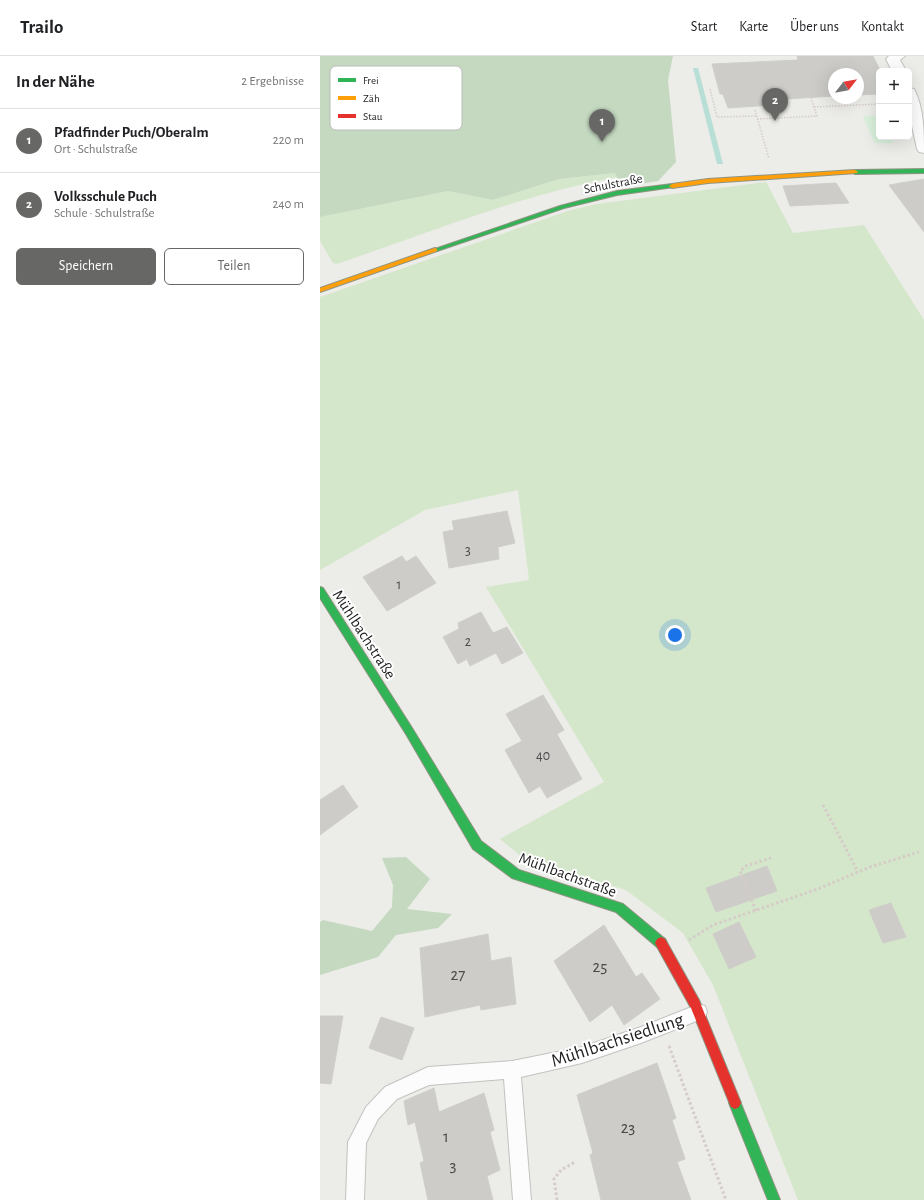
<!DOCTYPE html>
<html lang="de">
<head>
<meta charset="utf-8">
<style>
	:root { --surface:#fff; --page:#f6f6f6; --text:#202124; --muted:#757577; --line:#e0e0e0; --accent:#676765 }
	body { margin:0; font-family:"Alegreya Sans",sans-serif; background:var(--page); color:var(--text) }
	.controls { position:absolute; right:12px; top:12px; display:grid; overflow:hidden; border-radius:6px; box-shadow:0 4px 16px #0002 }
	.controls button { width:36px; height:36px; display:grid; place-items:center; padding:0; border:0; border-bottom:1px solid var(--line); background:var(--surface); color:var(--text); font:20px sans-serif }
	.compass { position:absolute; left:508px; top:12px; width:36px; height:36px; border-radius:50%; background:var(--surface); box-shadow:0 4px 16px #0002; rotate:59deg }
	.you { position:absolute; left:355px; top:579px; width:14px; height:14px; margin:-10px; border:3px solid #fff; border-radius:50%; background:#1a73e8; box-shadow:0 0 0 6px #1a73e833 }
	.badge { display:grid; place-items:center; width:26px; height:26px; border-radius:50%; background:var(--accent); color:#fff; font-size:13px; font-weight:700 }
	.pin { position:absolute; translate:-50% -33px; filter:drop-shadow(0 1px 2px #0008) }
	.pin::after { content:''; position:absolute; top:21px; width:14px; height:12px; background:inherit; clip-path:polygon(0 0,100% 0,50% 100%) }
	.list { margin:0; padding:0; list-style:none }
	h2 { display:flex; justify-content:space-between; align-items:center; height:52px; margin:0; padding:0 16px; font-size:17px }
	h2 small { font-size:13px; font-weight:400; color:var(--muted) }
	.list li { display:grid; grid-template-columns:26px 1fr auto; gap:12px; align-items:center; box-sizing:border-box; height:64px; padding:0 16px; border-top:1px solid var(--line) }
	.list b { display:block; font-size:15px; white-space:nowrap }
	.list p { margin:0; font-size:13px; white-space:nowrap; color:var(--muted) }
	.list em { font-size:13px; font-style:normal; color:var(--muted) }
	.actions { display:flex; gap:8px; padding:12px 16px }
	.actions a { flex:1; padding:9px 0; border:1px solid var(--accent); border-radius:6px; text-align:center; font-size:14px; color:var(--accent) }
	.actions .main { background:var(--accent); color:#fff }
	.map { position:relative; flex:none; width:604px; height:1144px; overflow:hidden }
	header { display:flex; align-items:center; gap:24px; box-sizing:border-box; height:56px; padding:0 20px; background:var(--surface); border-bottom:1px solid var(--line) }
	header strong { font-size:19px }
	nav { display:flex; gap:22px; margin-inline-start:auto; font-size:14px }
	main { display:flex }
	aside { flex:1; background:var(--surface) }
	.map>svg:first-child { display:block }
</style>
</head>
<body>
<header>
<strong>Trailo</strong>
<nav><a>Start</a><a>Karte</a><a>Über uns</a><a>Kontakt</a></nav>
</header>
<main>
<aside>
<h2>In der Nähe<small>2 Ergebnisse</small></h2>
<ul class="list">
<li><span class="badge">1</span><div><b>Pfadfinder Puch/Oberalm</b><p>Ort · Schulstraße</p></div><em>220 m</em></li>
<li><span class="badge">2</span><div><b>Volksschule Puch</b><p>Schule · Schulstraße</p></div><em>240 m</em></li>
</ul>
<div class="actions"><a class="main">Speichern</a><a>Teilen</a></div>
</aside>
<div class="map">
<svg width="604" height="1144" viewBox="0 0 604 1144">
	<rect width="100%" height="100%" fill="#ecece8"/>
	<!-- grass -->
	<path fill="#d4e7ca" d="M 295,117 L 297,121 C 201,139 110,176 17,208 L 13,207 L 0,185 L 0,161 L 128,135 L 173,144 L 239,123 Z
		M 446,126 L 473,177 L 544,169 L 604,264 L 604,1144 L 478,1144 L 393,929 L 363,877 L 306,834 L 207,805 L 180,783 L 284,726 L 166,531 L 209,524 L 198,434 L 105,454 L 0,514 L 0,241 L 251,154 L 277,148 Z"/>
	<!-- forest -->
	<path fill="#c4d9c0" d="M 0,0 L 353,0 L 348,24 L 356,106 L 338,125 L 301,131 L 295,117 L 239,123 L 173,144 L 128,135 L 0,161 Z
		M 86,801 L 110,823 L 87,853 L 132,858 L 118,872 L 76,879 L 58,901 L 0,919 L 0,866 L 3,864 L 52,875 L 72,851 L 73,829 L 62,802 Z"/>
	<!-- park -->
	<path fill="#d8f0dc" d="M 559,59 L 559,81 L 571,81 L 573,87 L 555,87 L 543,61 Z"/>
	<!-- pitch -->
	<path fill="#b8dfd5" d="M 373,12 L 378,12 L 403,108 L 397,108 Z"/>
	<!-- building -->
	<path fill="#cdccc9" stroke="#cfceca" d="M 477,0 L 553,0 L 559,12 L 559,38 L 538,39 L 538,18 L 514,18 L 514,40 L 466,43 L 467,48 L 408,52 L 403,38 L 400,38 L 392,8 L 478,4 Z
		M 604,123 L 604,176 L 569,129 Z
		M 516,127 L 529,147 L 470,150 L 463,130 Z
		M 187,455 L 195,487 L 178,491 L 179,503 L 129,512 L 123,476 L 134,474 L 132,465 Z
		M 82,500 L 86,506 L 96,500 L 116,527 L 67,555 L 43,521 Z
		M 161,556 L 173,577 L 187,571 L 203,597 L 182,608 L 176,597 L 150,610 L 147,603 L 138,608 L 123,581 L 139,573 L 138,567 Z
		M 223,639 L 244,674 L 237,678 L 262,723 L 227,742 L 220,730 L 209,737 L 185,694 L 202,685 L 186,658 Z
		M 23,729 L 38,751 L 0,779 L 0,744 Z
		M 447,810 L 457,835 L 396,856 L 386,832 Z
		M 571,847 L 586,881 L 563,887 L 549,854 Z
		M 419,866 L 436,901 L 409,913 L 393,878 Z
		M 284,869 L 316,921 L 322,917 L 340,943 L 304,969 L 292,949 L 270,966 L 234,905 Z
		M 168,878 L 171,905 L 191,901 L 196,948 L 161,954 L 160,949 L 105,961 L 100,892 Z
		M 0,960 L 23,960 L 11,1028 L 0,1027 Z
		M 61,961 L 94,972 L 82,1004 L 49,992 Z
		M 337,1007 L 356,1062 L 352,1064 L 365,1103 L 357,1106 L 371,1144 L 281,1144 L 270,1099 L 273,1097 L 257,1039 Z
		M 114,1032 L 119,1056 L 164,1037 L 174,1074 L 170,1076 L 180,1114 L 167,1120 L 173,1144 L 108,1144 L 100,1107 L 104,1105 L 95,1066 L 88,1069 L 84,1045 Z"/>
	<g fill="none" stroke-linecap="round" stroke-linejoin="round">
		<defs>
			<path id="lane" d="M 379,948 L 385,950 L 387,956 L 385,962 L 379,964 L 321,987 L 262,1007 L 201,1021 L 211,1144 L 193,1144 L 184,1023 L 109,1029 L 77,1043 L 58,1063 L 46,1087 L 44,1144 L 26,1144 L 28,1086 L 46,1051 L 65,1031 L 108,1011 L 192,1005 L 262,991 L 321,971 Z"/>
			<path id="street" d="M 569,0 L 585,0 L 580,4 L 586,15 L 572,15 L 566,3 Z
				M 589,32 L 594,33 C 604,52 604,76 604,97 L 599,96 L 597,93 L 589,56 Z"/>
			<path id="fast" d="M 604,113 L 604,117 L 535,118 L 532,116 L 535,114 Z
				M 352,128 L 354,129 L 354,131 L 297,139 L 244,152 L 117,195 L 113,195 L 112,194 L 240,150 L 297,135 Z
				M 0,531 L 3,532 L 92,672 L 161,785 L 199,814 L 303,848 L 345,883 L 347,887 L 345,891 L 341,893 L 337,891 L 296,856 L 192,822 L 153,793 L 86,678 L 0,542 Z
				M 415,1041 L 419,1043 L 460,1144 L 448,1144 L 409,1047 L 411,1043 Z"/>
			<path id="slow" d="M 535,114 L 538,116 L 537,117 L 388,127 L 352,132 L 349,130 L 352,128 L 388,123 Z
				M 115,192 L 117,193 L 117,195 L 0,236 L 0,232 Z"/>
			<path id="jam" d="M 341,881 L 345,883 L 379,944 L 421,1047 L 419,1051 L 415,1053 L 411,1051 L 371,952 L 335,887 L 337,883 Z"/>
		</defs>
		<!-- lane casing -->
		<use href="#lane" stroke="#c2c2c0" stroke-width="2"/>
		<!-- street casing -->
		<use href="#street" stroke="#c2c2c0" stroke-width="2"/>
		<!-- fast casing -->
		<use href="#fast" stroke="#909582" stroke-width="2"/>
		<!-- slow casing -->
		<use href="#slow" stroke="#909582" stroke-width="2"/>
		<!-- jam casing -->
		<use href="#jam" stroke="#909582" stroke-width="2"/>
		<!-- path-far1 -->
		<path stroke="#d5ccc8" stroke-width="1.5" stroke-dasharray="1.5 1.5" stroke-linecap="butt" d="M 390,33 L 397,61 L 436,60
			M 494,51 L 559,48
			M 435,54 L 449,103
			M 437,63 L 497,60 L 491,42"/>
		<!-- path -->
		<path stroke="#d5ccc8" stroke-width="3" stroke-dasharray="2.5 2.5" stroke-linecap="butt" d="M 503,749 L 538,816
			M 436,855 L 420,815 L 426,810 L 451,802
			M 369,884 L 393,869 L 495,834 L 550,811 L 599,796
			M 349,990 L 406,1144
			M 237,1144 L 234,1123 L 241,1114 L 255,1106"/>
		<!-- lane -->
		<use href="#lane" fill="#fcfcfc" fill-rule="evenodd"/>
		<!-- street -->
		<use href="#street" fill="#fcfcfc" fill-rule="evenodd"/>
		<!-- fast -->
		<use href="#fast" fill="#30b455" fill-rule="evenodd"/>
		<!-- slow -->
		<use href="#slow" fill="#ff9f0a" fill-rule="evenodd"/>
		<!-- jam -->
		<use href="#jam" fill="#e5322d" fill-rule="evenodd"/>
	</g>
	<g text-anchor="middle" stroke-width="4" stroke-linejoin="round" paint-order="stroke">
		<!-- far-street labels -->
		<g font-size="13" fill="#1f1f1f" stroke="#fff">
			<text transform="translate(293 127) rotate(-11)" y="5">Schulstraße</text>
		</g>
		<!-- number labels -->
		<g font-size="14" fill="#4a4a4a">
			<text x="148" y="499">3</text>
			<text x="79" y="533">1</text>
			<text x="148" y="590">2</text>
			<text x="223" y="704">40</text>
		</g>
		<!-- street labels -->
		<g font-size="16" fill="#1f1f1f" stroke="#fff">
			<text transform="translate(45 578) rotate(57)" y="6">Mühlbachstraße</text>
			<text transform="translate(248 818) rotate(20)" y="6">Mühlbachstraße</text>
		</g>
		<!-- near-number labels -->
		<g font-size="17" fill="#4a4a4a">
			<text x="280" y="916">25</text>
			<text x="138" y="924">27</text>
			<text x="308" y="1077">23</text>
			<text x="126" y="1086">1</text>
			<text x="133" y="1115">3</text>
		</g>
		<!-- near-street labels -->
		<g font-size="19" fill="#1f1f1f" stroke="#fff">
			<text transform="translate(297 983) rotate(-18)" y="7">Mühlbachsiedlung</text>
		</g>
	</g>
	<!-- legend -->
	<rect x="10" y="10" width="132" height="64" rx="6" fill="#fff" stroke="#bcbcbc" stroke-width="1"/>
	<rect x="18" y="22" width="18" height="4" fill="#30b455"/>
	<rect x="18" y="40" width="18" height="4" fill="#ff9f0a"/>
	<rect x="18" y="58" width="18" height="4" fill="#e5322d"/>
	<g font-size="11" fill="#1f1f1f">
		<text x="43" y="28">Frei</text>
		<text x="43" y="46">Zäh</text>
		<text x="43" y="64">Stau</text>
	</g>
</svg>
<div class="controls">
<button>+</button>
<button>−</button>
</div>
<svg class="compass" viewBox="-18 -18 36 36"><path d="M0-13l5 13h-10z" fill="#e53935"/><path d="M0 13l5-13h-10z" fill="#757577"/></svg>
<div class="you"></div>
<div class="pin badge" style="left:282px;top:86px">1</div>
<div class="pin badge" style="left:455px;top:65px">2</div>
</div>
</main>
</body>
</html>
